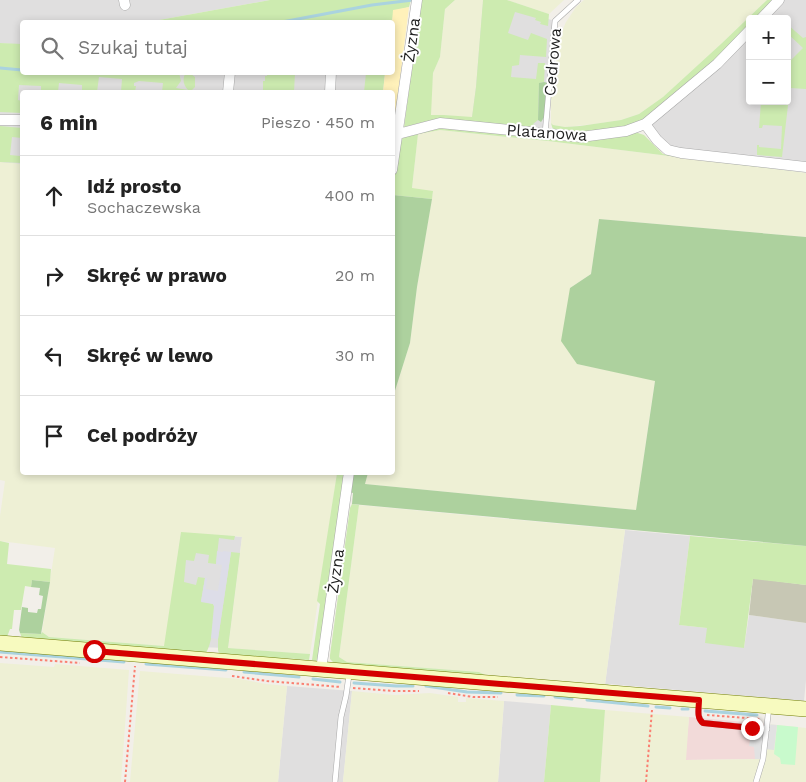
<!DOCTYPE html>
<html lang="pl">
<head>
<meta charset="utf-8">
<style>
	:root { --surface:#fff; --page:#f2f2f2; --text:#222; --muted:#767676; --line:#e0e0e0 }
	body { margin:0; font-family:"Work Sans",sans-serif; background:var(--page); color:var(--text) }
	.controls { position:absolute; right:15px; top:15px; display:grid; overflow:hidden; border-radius:5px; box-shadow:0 2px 8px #0003 }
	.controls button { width:45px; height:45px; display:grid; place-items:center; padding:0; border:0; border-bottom:1px solid var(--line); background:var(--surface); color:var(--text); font:25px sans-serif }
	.stop { position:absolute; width:15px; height:15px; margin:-11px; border:4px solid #d40000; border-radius:50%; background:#fff }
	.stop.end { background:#d40000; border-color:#fff; box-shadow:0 1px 5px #0008 }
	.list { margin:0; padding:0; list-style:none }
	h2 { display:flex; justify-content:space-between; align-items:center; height:65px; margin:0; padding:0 20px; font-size:21px }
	h2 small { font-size:16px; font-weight:400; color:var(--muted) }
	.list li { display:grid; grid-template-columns:32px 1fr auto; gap:15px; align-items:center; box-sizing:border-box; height:80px; padding:0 20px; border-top:1px solid var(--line) }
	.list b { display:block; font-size:19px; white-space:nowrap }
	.list p { margin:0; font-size:16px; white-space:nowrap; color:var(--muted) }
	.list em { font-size:16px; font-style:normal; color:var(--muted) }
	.icon { flex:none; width:28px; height:28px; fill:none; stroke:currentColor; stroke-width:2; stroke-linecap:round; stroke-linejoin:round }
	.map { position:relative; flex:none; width:806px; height:782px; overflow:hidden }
	.search { position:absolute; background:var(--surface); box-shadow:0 2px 8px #0003; left:20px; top:20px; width:375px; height:55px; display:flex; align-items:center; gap:12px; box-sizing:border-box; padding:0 18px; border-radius:5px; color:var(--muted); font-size:19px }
	.panel { position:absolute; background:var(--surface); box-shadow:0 2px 8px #0003; left:20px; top:90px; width:375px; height:385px; border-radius:5px }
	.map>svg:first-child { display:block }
</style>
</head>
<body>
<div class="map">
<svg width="806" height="782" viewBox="0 0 806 782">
	<rect width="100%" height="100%" fill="#f2efe9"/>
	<!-- residential -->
	<path fill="#e0dfdf" d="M 0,0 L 270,0 L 148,22 L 22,22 L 22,45 L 0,43 Z
		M 483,0 L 555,21 L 545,134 L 471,126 Z
		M 773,0 L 806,0 L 806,167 L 668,150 L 645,124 L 750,30 L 750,101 L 787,101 L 787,19 L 761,19 Z
		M 64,72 L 385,73 L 383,92 L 22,92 L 22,164 L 0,163 L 0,76 L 33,78 Z
		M 625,530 L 690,536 L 679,625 L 707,628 L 744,648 L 749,615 L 806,623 L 806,680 L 804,701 L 609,684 L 605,685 Z
		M 181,532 L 242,537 L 228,648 L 165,646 Z
		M 287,686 L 352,691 L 343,782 L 278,782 Z
		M 504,701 L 551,705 L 544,782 L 498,782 Z"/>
	<!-- commercial -->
	<path fill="#f2dad9" d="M 689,717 L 767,724 L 763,759 L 685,760 Z"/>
	<!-- construction -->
	<path fill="#c7c7b4" d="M 753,578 L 806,585 L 806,623 L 749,615 Z"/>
	<!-- farmland -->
	<path fill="#eef0d5" d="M 455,0 L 483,0 L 476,87 L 472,118 L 444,115 L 430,115 L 433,73 L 440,57 L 445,9 Z
		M 507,0 L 564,0 L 549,14 Z
		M 584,0 L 767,0 L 722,43 L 663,97 L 639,114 L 621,120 L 594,124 L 565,127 L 553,125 L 551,123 L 551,94 L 560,36 L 566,22 L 576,7 Z
		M 440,130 L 548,141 L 806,173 L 806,237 L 599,219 L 591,274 L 570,288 L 577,364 L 655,380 L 636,510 L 365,484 L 368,473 L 392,472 L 393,397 L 410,343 L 417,287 L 433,192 L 412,189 L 418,133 Z
		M 0,162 L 22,164 L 22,472 L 337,473 L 310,654 L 228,648 L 242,537 L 235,536 L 181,533 L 165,646 L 49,637 L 42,632 L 55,548 L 0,541 L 0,516 L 5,481 L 0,480 Z
		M 359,505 L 625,530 L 605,685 L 487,676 L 479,672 L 347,662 L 339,657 Z
		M 0,663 L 54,667 L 55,664 L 129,670 L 121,782 L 0,782 Z
		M 140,671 L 240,679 L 266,684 L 287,686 L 278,782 L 130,782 Z
		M 352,691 L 394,695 L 430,693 L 458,697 L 458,702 L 466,702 L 466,698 L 504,701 L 498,782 L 343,782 Z
		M 605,710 L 689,717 L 686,760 L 763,759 L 767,724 L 806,728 L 806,782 L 600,782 Z"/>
	<!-- grass -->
	<path fill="#cdebb0" d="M 270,0 L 411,0 L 409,7 L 394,11 L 392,22 L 369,22 L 352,21 L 349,22 L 148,22 Z
		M 421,0 L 455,0 L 445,9 L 440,57 L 433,73 L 431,115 L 444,115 L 472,117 L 476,87 L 483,0 L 507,0 L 549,14 L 548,26 L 540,24 L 541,22 L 535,20 L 536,18 L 515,12 L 508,33 L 528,40 L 531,33 L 547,39 L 546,57 L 520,55 L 519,65 L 512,66 L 511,77 L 536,79 L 538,63 L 545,63 L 544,82 L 539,83 L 538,120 L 533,124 L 535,125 L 536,127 L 534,128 L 428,121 L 404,127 Z
		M 767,0 L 777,0 L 758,19 L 750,19 L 750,27 L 697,77 L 643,120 L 622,128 L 581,134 L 553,130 L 551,123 L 553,125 L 565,127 L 580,126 L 621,120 L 639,114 L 663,97 L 722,43 Z
		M 787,24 L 803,38 L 806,37 L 806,89 L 790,88 L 782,157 L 757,155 L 757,145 L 759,145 L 759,147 L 781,149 L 782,126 L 763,125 L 762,128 L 759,128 L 761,102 L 787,101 L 787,89 L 789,88 L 787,85 L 787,64 L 803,48 L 787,33 Z
		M 0,43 L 22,44 L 22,72 L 73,73 L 74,75 L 89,74 L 90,72 L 179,73 L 181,81 L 176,88 L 188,90 C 184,85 182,81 185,74 C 189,73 192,74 195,77 L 195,87 L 192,90 L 193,92 L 162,92 L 163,83 L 139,81 L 134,83 L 134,86 L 136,86 L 135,92 L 121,92 L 122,79 L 99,77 L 97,92 L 82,92 L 82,85 L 59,83 L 58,92 L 41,92 L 41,86 L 19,85 L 18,100 L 22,101 L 22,113 L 0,112 Z
		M 267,73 L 295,73 L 294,92 L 263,92 L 263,81 L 265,81 L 265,76 L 267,76 Z
		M 366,73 L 385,73 L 383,92 L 364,92 Z
		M 0,126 L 22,128 L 22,138 L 12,137 L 10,155 L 20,156 L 21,153 L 22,153 L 22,163 L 0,162 Z
		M 441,128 L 554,139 L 625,133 L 638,133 L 644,135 L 663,154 L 671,155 L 806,173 L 548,141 L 440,130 L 418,134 L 412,188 L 433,191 L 432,199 L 393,195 L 393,187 L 399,146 C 401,142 402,138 405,135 C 414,128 430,129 441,128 Z
		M 337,473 L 345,473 L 319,656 L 316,661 L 312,660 L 320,604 L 317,601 Z
		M 352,504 L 359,505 L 339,657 L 347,662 L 479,672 L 487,676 L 605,685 L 609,684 L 605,687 L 336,665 L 330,659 L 330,655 L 350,508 Z
		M 181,532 L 235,536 L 234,540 L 219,538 L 216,564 L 208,563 L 209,555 L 196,553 L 194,561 L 186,560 L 184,582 L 196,585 L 198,577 L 205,578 L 201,601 L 213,604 L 214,606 C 215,619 212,643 206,653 L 22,638 L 20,633 L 41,634 L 42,632 L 49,637 L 164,646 Z
		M 690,536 L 806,546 L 806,585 L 753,579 L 744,648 L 705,643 L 707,628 L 679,625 Z
		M 0,541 L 9,543 L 7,564 L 51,569 L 50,582 L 32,580 L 31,587 L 25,586 L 21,610 L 14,610 L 12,629 L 10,629 L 7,637 L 0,637 Z
		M 231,552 L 240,553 L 228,648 L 310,654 L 309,660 L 283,658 L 281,661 L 219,654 L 218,650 L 218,639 Z
		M 551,705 L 605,710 L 600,782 L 544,782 Z"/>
	<!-- forest -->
	<path fill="#add19e" d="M 544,82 L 548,83 L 545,116 L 541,122 L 538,120 L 539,83 Z
		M 393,195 L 432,199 L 417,287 L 410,343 L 393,397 Z
		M 599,219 L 806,237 L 806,546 L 352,504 L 353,493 L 349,492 L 352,473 L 368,473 L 365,484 L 636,510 L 655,381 L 577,364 L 561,341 L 570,288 L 591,274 Z
		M 32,580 L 50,582 L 41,634 L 20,633 L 19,630 L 22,607 L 28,608 L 28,612 L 37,613 L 38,609 L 41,609 L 43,596 L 39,595 L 40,588 L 31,587 Z"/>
	<!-- sand -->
	<path fill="#fff1ba" d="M 409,7 L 393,134 L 393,136 L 392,92 L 383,92 L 385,73 L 392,72 L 392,22 L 393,10 Z"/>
	<!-- park -->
	<path fill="#c8facc" d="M 777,725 L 798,727 L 795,765 L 781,764 L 780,758 L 774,754 Z"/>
	<!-- parking -->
	<path fill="#e2e2e2" d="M 767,724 L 777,725 L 774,750 L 765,749 L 763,759 L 755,759 L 754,747 L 749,746 L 752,728 L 766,729 Z"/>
	<!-- plaza -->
	<path fill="#dddde8" d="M 217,551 L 223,552 L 223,551 L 231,552 L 218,639 L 211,638 L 214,606 L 213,604 L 201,602 L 205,578 L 207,578 L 206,589 L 218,591 L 222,565 L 216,564 Z"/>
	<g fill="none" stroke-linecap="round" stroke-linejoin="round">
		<!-- stream -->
		<path stroke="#aad3df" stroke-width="3" d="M 282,22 L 372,5 L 413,0
			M 0,68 L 22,70
			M 0,652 L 87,659
			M 99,660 L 124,662
			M 146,664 L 226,670
			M 244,672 L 299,677
			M 313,679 L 340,682
			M 354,683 L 396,686 L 413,686
			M 426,686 L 467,692 L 501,693
			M 517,695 L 544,696
			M 555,697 L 572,699
			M 587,700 L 648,706
			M 656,707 L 670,708
			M 682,709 L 688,709
			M 705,711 L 757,715"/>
		<defs>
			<path id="lane" d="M 545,134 L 555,21 L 578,0
				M 699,703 C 699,711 697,718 703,723 L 767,729
				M 335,782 L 341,717 L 346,696 L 349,675
				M 756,782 L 763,759 L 769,707"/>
			<path id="street" d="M 124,0 L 125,5
				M 761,19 L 779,0
				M 228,92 L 230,72
				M 330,92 L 331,72
				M 0,120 L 22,120
				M 645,124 L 657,140 L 668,150 L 681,153 L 806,167
				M 398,134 L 440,123 L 581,137 L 626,131 L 645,124 L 717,64 L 750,30
				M 392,170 L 417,0
				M 321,670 L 349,472"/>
			<path id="secondary" d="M 0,643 L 806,709"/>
		</defs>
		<!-- lane casing -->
		<use href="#lane" stroke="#a9a9a9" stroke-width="6"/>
		<!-- street casing -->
		<use href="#street" stroke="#a9a9a9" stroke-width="11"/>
		<!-- secondary casing -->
		<use href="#secondary" stroke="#707d05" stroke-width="16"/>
		<!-- path -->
		<path stroke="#fa8072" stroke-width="2" stroke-dasharray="2.5 2.5" stroke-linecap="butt" d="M 0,657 L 80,663
			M 232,676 L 267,681 L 341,687
			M 353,688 L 393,691 L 419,691
			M 448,693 L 473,697 L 498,697
			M 707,715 L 760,719
			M 125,782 L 135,666
			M 646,782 L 652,710"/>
		<!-- lane -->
		<use href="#lane" stroke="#fff" stroke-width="5"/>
		<!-- street -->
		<use href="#street" stroke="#fff" stroke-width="10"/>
		<!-- secondary -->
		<use href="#secondary" stroke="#f7fabf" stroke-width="15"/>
	</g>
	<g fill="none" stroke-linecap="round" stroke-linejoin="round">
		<!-- route -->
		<path stroke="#d40000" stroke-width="6" d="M 94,651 L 699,700 C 699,708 696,718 703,723 L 752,728"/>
	</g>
	<g text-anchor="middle" stroke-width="4" stroke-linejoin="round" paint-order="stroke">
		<!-- street labels -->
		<g font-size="16" fill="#222" stroke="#fff">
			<text transform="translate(411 40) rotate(-82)" y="6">Żyzna</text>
			<text transform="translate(552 62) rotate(-85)" y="6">Cedrowa</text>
			<text transform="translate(547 132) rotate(4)" y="6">Platanowa</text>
			<text transform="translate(335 571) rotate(-82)" y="6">Żyzna</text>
		</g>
	</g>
</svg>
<div class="controls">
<button>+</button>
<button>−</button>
</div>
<div class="stop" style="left:94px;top:651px"></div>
<div class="stop end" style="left:752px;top:728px"></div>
<div class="search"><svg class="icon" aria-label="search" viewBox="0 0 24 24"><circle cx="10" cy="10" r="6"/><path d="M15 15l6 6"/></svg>Szukaj tutaj</div>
<section class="panel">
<h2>6 min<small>Pieszo · 450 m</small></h2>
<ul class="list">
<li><svg class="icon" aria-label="ahead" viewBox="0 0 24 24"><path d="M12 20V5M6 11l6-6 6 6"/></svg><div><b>Idź prosto</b><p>Sochaczewska</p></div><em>400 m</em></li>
<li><svg class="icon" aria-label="right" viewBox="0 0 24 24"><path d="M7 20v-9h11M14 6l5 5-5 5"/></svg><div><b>Skręć w prawo</b></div><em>20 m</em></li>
<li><svg class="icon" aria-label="left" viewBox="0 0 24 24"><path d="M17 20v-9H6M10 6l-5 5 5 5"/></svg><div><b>Skręć w lewo</b></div><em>30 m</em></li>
<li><svg class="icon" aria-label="arrive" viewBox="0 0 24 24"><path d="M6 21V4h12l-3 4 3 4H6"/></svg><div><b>Cel podróży</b></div></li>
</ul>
</section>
</div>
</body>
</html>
